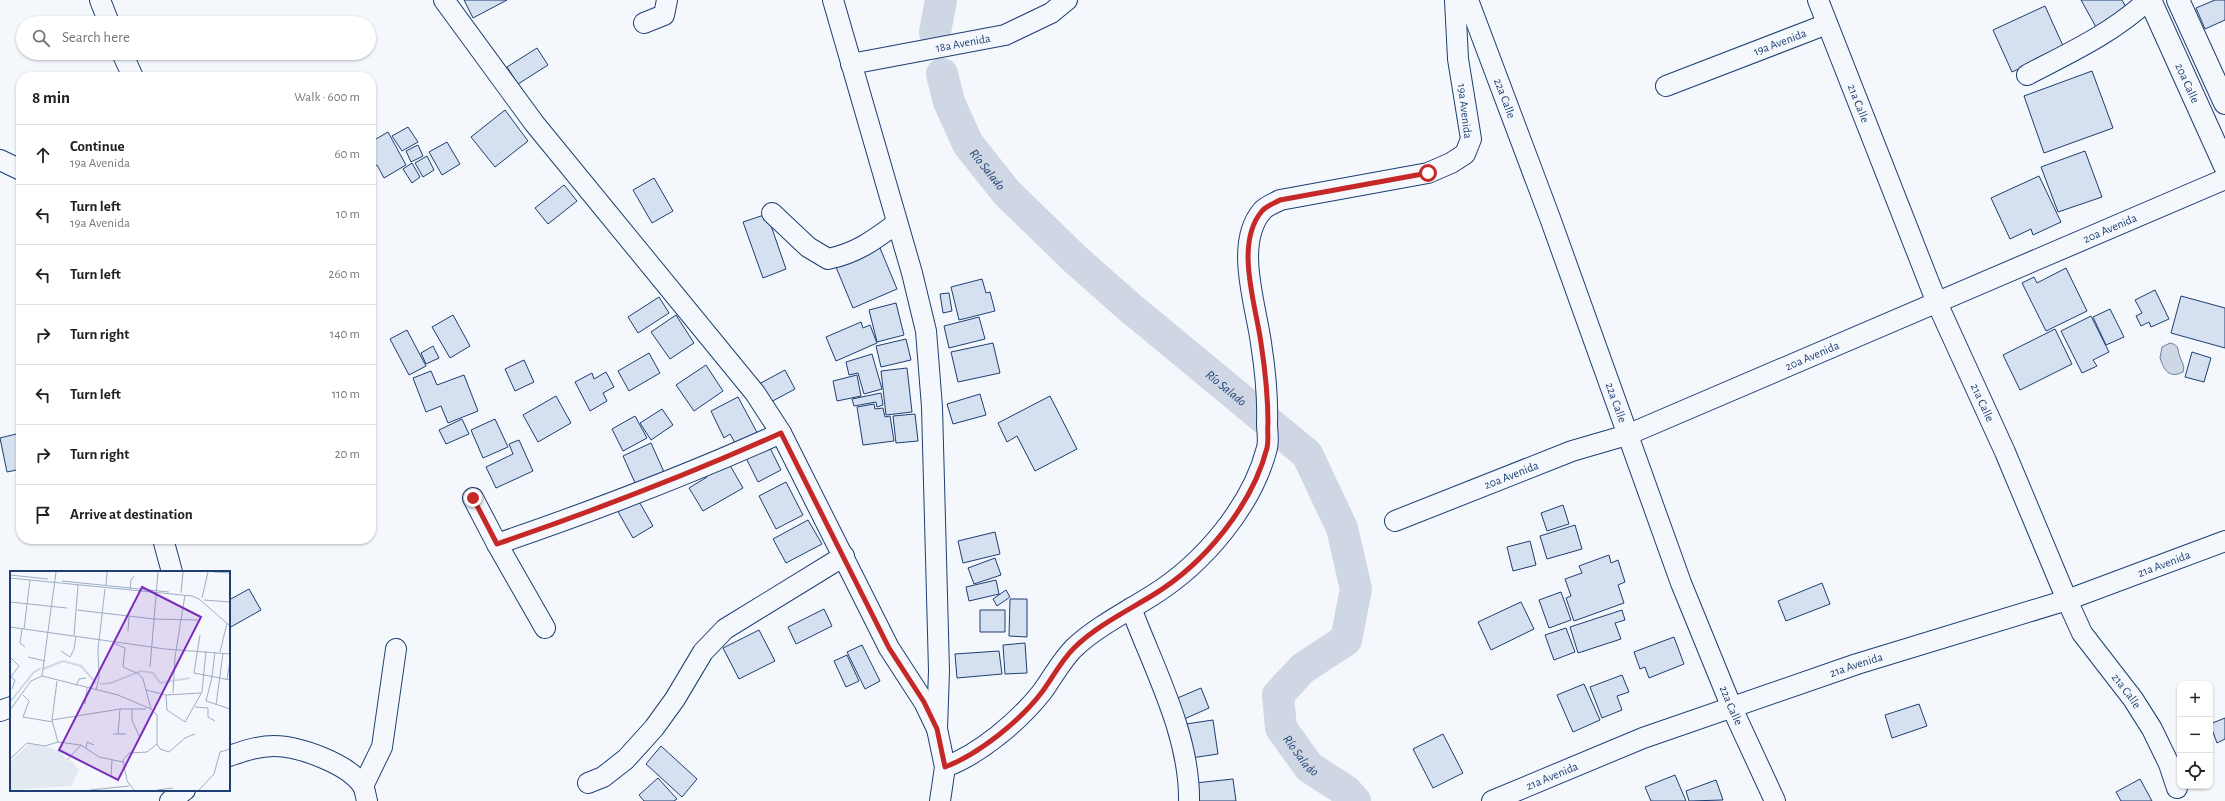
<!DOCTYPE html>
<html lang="en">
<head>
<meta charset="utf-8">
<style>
	:root { --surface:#fff; --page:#f6f6f6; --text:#222; --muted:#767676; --line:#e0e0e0 }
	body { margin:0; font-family:"Alegreya Sans",sans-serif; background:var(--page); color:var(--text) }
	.controls { position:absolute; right:12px; bottom:12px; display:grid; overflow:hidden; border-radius:8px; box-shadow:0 1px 3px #0004 }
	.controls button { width:36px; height:36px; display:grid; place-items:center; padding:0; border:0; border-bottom:1px solid var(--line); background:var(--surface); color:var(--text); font:20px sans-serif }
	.stop { position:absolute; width:12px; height:12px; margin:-9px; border:3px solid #c62828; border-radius:50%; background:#fff }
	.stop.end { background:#c62828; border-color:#fff; box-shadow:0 1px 4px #0008 }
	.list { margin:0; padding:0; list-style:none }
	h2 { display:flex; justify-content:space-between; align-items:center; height:52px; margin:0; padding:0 16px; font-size:17px }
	h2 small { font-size:13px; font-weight:400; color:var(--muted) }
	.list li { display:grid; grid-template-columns:26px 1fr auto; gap:12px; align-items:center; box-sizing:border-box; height:60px; padding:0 16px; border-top:1px solid var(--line) }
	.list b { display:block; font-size:15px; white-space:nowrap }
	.list p { margin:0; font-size:13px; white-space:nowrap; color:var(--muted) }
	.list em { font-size:13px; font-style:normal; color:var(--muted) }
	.icon { flex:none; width:22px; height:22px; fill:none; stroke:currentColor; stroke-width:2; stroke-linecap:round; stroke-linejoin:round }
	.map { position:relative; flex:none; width:2225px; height:801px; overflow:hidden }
	.search { position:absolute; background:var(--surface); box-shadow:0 1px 3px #0004; left:16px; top:16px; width:360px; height:44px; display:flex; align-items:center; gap:10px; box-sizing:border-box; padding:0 14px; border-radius:22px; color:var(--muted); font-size:15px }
	.panel { position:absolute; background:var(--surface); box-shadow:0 1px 3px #0004; left:16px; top:72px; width:360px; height:472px; border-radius:16px }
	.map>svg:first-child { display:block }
</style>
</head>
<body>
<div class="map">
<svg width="2225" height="801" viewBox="0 0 2225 801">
	<rect width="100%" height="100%" fill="#f4f7fb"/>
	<!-- water -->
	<path fill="#cfd7e4" stroke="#687fa3" d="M 2170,343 C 2180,345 2177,350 2180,357 C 2182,363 2185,365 2183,372 C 2169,379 2164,370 2160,358 L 2162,347 Z"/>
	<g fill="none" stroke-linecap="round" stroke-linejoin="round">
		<!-- river -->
		<g stroke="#cfd7e4" stroke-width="32">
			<path d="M 935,32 L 941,0"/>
			<path id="s1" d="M 942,74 L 949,102 L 968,144 L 1007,193 L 1075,259 L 1128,306 L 1307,454 L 1342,528 L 1356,589 L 1346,640 L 1303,668 L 1278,695 L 1281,728 L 1309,767 L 1346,791 L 1355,801"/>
		</g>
	</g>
	<!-- building -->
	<path fill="#d5e0f0" stroke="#1d3f73" d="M 464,0 L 507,0 L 473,18 Z
		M 2081,0 L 2122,0 L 2127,9 L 2096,27 Z
		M 2215,0 L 2225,0 L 2225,20 L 2205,29 L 2196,8 Z
		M 2045,6 L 2064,48 L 2012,72 L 1993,30 Z
		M 537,48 L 548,65 L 518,84 L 507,67 Z
		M 2092,71 L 2113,128 L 2044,153 L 2024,96 Z
		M 505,110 L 528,141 L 495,167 L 471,137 Z
		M 408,127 L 418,142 L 402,151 L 392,136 Z
		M 388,132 L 406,165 L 384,178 L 377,165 L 371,168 L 371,142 Z
		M 447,142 L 460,164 L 442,175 L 429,152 Z
		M 418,145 L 423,156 L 411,162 L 406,151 Z
		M 2085,151 L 2102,197 L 2058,212 L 2041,167 Z
		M 427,156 L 434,170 L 423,177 L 415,163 Z
		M 412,163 L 420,177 L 412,183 L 403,169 Z
		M 2039,176 L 2061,222 L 2033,235 L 2031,229 L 2010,239 L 1991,198 Z
		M 654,178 L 673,211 L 652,223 L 633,190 Z
		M 564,185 L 577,201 L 548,224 L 535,208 Z
		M 767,214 L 786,269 L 763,278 L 743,222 Z
		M 880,248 L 897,289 L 853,308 L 836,267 Z
		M 2066,268 L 2087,311 L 2046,331 L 2022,283 L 2034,277 L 2037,283 Z
		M 982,279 L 986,293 L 990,292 L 995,311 L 959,320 L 951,287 Z
		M 2155,290 L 2169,319 L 2151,327 L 2149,322 L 2141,326 L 2136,316 L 2142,313 L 2135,300 Z
		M 949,293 L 952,311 L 943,313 L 940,294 Z
		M 2181,296 L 2225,308 L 2225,348 L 2171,333 Z
		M 659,297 L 669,313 L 638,333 L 628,317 Z
		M 896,303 L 904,335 L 877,342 L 869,310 Z
		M 2110,309 L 2124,337 L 2106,345 L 2093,317 Z
		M 453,315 L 470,346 L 450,358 L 432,327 Z
		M 676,315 L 694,343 L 670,359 L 651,332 Z
		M 2091,316 L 2109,352 L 2093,360 L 2097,366 L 2082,373 L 2061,331 Z
		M 979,317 L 985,339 L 949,348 L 944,326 Z
		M 861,322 L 863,328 L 870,325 L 877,343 L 836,361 L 826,337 Z
		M 2055,329 L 2072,364 L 2020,390 L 2003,355 Z
		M 407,330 L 426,366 L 409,375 L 390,339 Z
		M 906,339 L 911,360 L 881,367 L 876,346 Z
		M 993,343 L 1000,373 L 958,382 L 951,352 Z
		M 433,346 L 439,358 L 426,364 L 421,353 Z
		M 2192,352 L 2211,358 L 2204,382 L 2185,377 Z
		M 649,353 L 660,373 L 629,391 L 618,371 Z
		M 872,354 L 882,389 L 864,394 L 858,373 L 849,375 L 846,362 Z
		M 524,360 L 534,382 L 515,391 L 505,369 Z
		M 706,365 L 723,391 L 694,411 L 676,385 Z
		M 907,368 L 912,412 L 886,415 L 881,371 Z
		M 785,370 L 795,389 L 769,403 L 759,384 Z
		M 431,371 L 437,385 L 464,375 L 478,411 L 448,423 L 441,406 L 426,412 L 413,378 Z
		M 606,372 L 614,387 L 603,393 L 607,401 L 590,411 L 575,382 L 592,373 L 594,379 Z
		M 857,375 L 861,396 L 837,401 L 833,381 Z
		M 881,393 L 883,405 L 877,407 L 876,402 L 854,406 L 852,399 Z
		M 980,394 L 986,415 L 953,424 L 947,404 Z
		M 556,396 L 571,423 L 538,442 L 523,415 Z
		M 1050,396 L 1077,449 L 1035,471 L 1017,436 L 1007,442 L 998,423 Z
		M 738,397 L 760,438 L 745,446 L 742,439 L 735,443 L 730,434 L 724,438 L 711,411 Z
		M 874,404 L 875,409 L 883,408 L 885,417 L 890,416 L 894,441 L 863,445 L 857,407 Z
		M 662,409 L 673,425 L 651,440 L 640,423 Z
		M 915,414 L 918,441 L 896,443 L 893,416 Z
		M 635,416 L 647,438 L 623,451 L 612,429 Z
		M 462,419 L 469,434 L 446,444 L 439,430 Z
		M 495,419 L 508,447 L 483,458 L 471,430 Z
		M 20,433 L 21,469 L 7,472 L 0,438 Z
		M 519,440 L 533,471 L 496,488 L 486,467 L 513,454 L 509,444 Z
		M 651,443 L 664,472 L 636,485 L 623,456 Z
		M 768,444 L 781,470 L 758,482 L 745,456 Z
		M 727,460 L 743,488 L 703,511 L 689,488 L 707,477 L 705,474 Z
		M 786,482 L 803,515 L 776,529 L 759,496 Z
		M 637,498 L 653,526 L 633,538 L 617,510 Z
		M 1563,505 L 1569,524 L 1547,531 L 1541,513 Z
		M 808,520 L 822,544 L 786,563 L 773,539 Z
		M 1575,525 L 1582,549 L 1547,559 L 1540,536 Z
		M 995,532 L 1000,554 L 963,563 L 958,541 Z
		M 1530,541 L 1536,565 L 1513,571 L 1507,547 Z
		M 1609,555 L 1611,563 L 1618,560 L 1625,582 L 1618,585 L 1624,603 L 1574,621 L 1566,598 L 1571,596 L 1565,579 L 1582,573 L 1579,566 Z
		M 995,558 L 1001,575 L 974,584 L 968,568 Z
		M 996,580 L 999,594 L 969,601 L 966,587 Z
		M 1822,583 L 1830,604 L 1786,621 L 1778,601 Z
		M 249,589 L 261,610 L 229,628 L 229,600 Z
		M 1006,590 L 1010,597 L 997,606 L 993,599 Z
		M 1561,592 L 1571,620 L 1549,628 L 1539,600 Z
		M 1010,599 L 1027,599 L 1027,637 L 1009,636 Z
		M 1521,602 L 1534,629 L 1491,650 L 1478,622 Z
		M 824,609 L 832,626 L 796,644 L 788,627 Z
		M 980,610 L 1005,610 L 1005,632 L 980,632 Z
		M 1622,610 L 1625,620 L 1615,623 L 1621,639 L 1578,653 L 1570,627 Z
		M 1566,628 L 1575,652 L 1554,660 L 1545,635 Z
		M 759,630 L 775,661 L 739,679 L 723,648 Z
		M 1674,637 L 1684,664 L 1649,678 L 1645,667 L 1640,669 L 1634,652 Z
		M 1025,643 L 1027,673 L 1005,674 L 1003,645 Z
		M 862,645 L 880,681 L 865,689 L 847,652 Z
		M 999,651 L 1002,674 L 957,678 L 955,654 Z
		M 847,655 L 859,681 L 846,687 L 834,661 Z
		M 1622,675 L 1629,692 L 1617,696 L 1622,710 L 1602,718 L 1590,687 Z
		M 1584,684 L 1600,720 L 1573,732 L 1557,695 Z
		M 1201,688 L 1209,708 L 1182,720 L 1173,700 Z
		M 1919,704 L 1927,726 L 1892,738 L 1885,715 Z
		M 2225,718 L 2225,739 L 2217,743 L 2210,724 Z
		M 1213,720 L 1218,754 L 1191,758 L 1186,724 Z
		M 1443,734 L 1463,773 L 1433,788 L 1413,749 Z
		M 661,746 L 697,779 L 682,797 L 646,764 Z
		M 1675,775 L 1686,801 L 1651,801 L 1645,787 Z
		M 658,778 L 677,799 L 674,801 L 644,801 L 639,795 Z
		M 1233,779 L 1236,801 L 1197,801 L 1195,783 Z
		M 2140,779 L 2152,801 L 2121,801 L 2116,792 Z
		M 1716,780 L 1723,800 L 1689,801 L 1686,791 Z"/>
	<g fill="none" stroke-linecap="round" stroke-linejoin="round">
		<defs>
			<g id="minor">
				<path d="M 100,0 L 109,23"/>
				<path d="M 444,0 L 534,123 L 755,393 L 781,433 L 889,648 L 924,702 L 937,729"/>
				<path d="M 833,0 L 912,273 L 926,331 L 932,407 L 939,671 L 937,729 L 945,767 L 940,801"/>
				<path id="s2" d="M 1468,0 L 1550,218 L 1681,583 L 1732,708 L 1775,801"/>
				<path id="s3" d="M 1818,0 L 1937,303 L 2005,452 L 2067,600 L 2082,633 L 2133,699 L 2152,729 L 2169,764 L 2177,788"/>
				<path d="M 644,23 L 664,15 L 667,0"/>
				<path d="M 122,53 L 133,77"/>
				<path id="s4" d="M 851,64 L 1005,35 L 1051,13 L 1067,0"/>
				<path d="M 2027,75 C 2069,53 2113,33 2148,0"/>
				<path id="s5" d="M 1666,86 L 1827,24"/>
				<path d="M 0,160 L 21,170"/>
				<path d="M 772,213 L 808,247 L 828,259 C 857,253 874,240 897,223"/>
				<path d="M 473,498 L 497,544 L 545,628"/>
				<path id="s6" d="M 1395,521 L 1572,451 L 1627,435 L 2225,179"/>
				<path d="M 163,539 L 172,572"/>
				<path d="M 497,544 C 593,511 688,475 781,433"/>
				<path d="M 1131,608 C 1154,669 1190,735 1189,801"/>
				<path d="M 0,711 L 11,707"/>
				<path d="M 229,756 C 244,751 258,746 274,746 C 299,746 349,764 363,786 C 365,790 366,797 367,801"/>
				<path d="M 945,767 C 980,754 1019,721 1042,692 C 1053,677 1061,661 1074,648 C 1096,627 1128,611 1153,595 C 1204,563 1252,506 1267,448 C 1269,440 1267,431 1267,423 C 1268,396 1265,369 1261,343 C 1256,305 1234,244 1262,211 C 1266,206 1275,203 1280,200 L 1428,173 L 1451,163 L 1465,154 L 1471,139 L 1458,59 L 1455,0"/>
				<path d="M 588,783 L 603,777 L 626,759 L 654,728 L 675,699 L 703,652 L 725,629 L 844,556"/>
				<path d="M 363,786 L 382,747 L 396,649"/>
				<path d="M 170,801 L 185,790"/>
				<path id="s7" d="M 1492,801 L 1643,738 L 1857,664 L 2067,600 L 2225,541"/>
			</g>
			<g id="major">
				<path id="s8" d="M 2150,0 L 2225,166"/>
				<path d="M 2178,0 L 2225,103"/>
			</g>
		</defs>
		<!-- minor casing -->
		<use href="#minor" stroke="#1d3f73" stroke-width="22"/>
		<!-- major casing -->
		<use href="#major" stroke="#1d3f73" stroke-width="24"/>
		<!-- minor -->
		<use href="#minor" stroke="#f4f7fb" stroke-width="20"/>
		<!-- major -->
		<use href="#major" stroke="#f4f7fb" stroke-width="22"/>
	</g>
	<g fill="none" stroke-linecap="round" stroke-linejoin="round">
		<!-- route -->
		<path stroke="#c62828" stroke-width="5" d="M 473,498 L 497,544 C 593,511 688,475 781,433 L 889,648 L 924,702 L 937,729 L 945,767 C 979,754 1020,721 1042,692 C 1053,677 1061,661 1074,648 C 1096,626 1127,611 1153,595 C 1204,564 1252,506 1267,448 C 1269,440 1267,431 1268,423 C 1268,396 1265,369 1261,343 C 1256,305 1234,244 1262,211 C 1266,206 1275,203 1280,200 L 1428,173"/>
	</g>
	<g text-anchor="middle" stroke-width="3" stroke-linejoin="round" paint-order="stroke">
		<!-- street labels -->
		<g font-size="12" fill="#1d3f73" stroke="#f4f7fb">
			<text dy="4" stroke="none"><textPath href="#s5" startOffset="122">19a Avenida</textPath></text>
			<text dy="4" stroke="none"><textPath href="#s4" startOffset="114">18a Avenida</textPath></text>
			<text dy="4" stroke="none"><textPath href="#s8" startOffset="91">20a Calle</textPath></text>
			<text dy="4" stroke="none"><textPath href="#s2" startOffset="105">22a Calle</textPath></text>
			<text dy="4" stroke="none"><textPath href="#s3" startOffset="111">21a Calle</textPath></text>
			<text transform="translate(1465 111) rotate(83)" y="4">19a Avenida</text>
			<text dy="4" stroke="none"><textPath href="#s6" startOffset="773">20a Avenida</textPath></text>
			<text dy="4" stroke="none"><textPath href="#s6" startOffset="449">20a Avenida</textPath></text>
			<text dy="4" stroke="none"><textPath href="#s3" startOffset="435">21a Calle</textPath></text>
			<text dy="4" stroke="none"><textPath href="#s2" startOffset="429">22a Calle</textPath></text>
			<text dy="4" stroke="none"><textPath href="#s6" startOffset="125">20a Avenida</textPath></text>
			<text dy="4" stroke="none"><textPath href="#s7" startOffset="713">21a Avenida</textPath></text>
			<text dy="4" stroke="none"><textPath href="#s7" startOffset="389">21a Avenida</textPath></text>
			<text dy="4" stroke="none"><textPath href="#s3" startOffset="759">21a Calle</textPath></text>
			<text dy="4" stroke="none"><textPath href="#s2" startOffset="753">22a Calle</textPath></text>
			<text dy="4" stroke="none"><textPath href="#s7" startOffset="65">21a Avenida</textPath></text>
		</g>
		<!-- water labels -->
		<g font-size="13" font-style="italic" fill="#1d3f73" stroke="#f4f7fb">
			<text dy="5" stroke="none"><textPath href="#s1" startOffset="107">Río Salado</textPath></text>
			<text dy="5" stroke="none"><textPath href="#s1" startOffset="431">Río Salado</textPath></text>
			<text dy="5" stroke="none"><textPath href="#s1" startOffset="887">Río Salado</textPath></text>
		</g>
	</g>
	<!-- overview -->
	<g transform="translate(10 571)">
		<rect width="220" height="220" fill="#f4f7fb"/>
		<path d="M 19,173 L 38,176 L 51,181 L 57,190 L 60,189 L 69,199 L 61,215 L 0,219 L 0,191 Z" fill="#e3e9f0"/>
		<path fill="none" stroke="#cfd7e4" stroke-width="2" d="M 33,98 L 53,90 L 71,95 L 86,112M 90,113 L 101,112 L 131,100 L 143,102 L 150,112 L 180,107M 0,131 L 24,101 L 31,97"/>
		<path fill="none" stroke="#9eadc5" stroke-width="1" d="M 203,1 L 220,2M 0,4 L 38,8M 0,7 L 182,25 L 189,28 L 220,55M 52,10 L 159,21M 96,14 L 97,1M 120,18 L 121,9 L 124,5M 171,22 L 173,1M 192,27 L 198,1M 194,29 L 220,31M 0,31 L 57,37M 67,39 L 144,48 L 188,49M 0,56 L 155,78 L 220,83M 12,58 L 10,72 L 15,76M 14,58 L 20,9M 118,60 L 119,46M 190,64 L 184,102 L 220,109M 64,65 L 68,14M 103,72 L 115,77 L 113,96 L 129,103 L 133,108 L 141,138M 51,80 L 60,86 L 64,78 L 66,65M 205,81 L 202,106 L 196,130 L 220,138M 210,81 L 217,52M 18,86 L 35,90M 140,96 L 148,1M 32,105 L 46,1M 1,106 L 5,109 L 2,118M 0,107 L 9,95 L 0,86M 217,108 L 220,90M 47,110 L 42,149 L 48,171M 66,115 L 69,108 L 76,107M 86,119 L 89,107 L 88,78 L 95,18M 136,119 L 156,124 L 191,122M 163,122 L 165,86 L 175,24M 13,124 L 19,130 L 13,146 L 43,151M 156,124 L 157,139 L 175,151 L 192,121 L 196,80M 75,133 L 77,117M 206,134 L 213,82M 185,136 L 198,137 L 198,146 L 205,150M 122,138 L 122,149 L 129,165M 0,139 L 21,110 L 32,105 L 108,124 L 141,138 L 147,144 L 147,173 L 137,181 L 119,182 L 113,189 L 117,210 L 124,219M 42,149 L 110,138 L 136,138M 103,163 L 116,163M 108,163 L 110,138M 147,173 L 150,178 L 159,181 L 175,167 L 185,163M 76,177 L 77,171 L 84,174M 0,188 L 17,172 L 35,175 L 48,171 L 71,174 L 89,186 L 113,191M 57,189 L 71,174M 101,206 L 102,189M 80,219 L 119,215M 147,219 L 163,217M 189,219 L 204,203 L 210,181 L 220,178"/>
		<path fill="#7b2cbf" fill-opacity="0.15" stroke="#7b2cbf" stroke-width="2" d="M 132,16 L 191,46 L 108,209 L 49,179 Z"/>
		<rect width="220" height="220" fill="none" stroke="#1d3f73" stroke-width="2"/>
	</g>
</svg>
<div class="controls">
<button>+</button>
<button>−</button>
<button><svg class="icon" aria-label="locate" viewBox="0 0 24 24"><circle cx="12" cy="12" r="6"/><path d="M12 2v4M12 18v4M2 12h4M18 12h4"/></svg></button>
</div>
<div class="stop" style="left:1428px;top:173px"></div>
<div class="stop end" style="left:473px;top:498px"></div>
<div class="search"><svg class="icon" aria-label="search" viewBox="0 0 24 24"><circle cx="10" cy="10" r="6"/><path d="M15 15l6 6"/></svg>Search here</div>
<section class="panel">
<h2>8 min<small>Walk · 600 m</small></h2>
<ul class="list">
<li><svg class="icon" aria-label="ahead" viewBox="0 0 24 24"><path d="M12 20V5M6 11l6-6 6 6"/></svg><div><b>Continue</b><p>19a Avenida</p></div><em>60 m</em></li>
<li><svg class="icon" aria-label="left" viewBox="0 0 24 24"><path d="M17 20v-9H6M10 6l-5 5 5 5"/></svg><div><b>Turn left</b><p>19a Avenida</p></div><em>10 m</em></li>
<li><svg class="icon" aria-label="left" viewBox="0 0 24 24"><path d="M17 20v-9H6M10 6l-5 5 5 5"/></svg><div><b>Turn left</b></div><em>260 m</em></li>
<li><svg class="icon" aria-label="right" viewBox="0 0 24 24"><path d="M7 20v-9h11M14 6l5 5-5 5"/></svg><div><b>Turn right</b></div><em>140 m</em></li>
<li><svg class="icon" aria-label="left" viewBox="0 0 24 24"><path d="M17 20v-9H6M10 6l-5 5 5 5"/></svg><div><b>Turn left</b></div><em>110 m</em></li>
<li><svg class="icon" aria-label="right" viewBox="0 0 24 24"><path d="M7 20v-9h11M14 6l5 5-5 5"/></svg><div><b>Turn right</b></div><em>20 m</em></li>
<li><svg class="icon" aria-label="arrive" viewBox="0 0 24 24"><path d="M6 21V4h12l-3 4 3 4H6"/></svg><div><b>Arrive at destination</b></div></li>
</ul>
</section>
</div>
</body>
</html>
